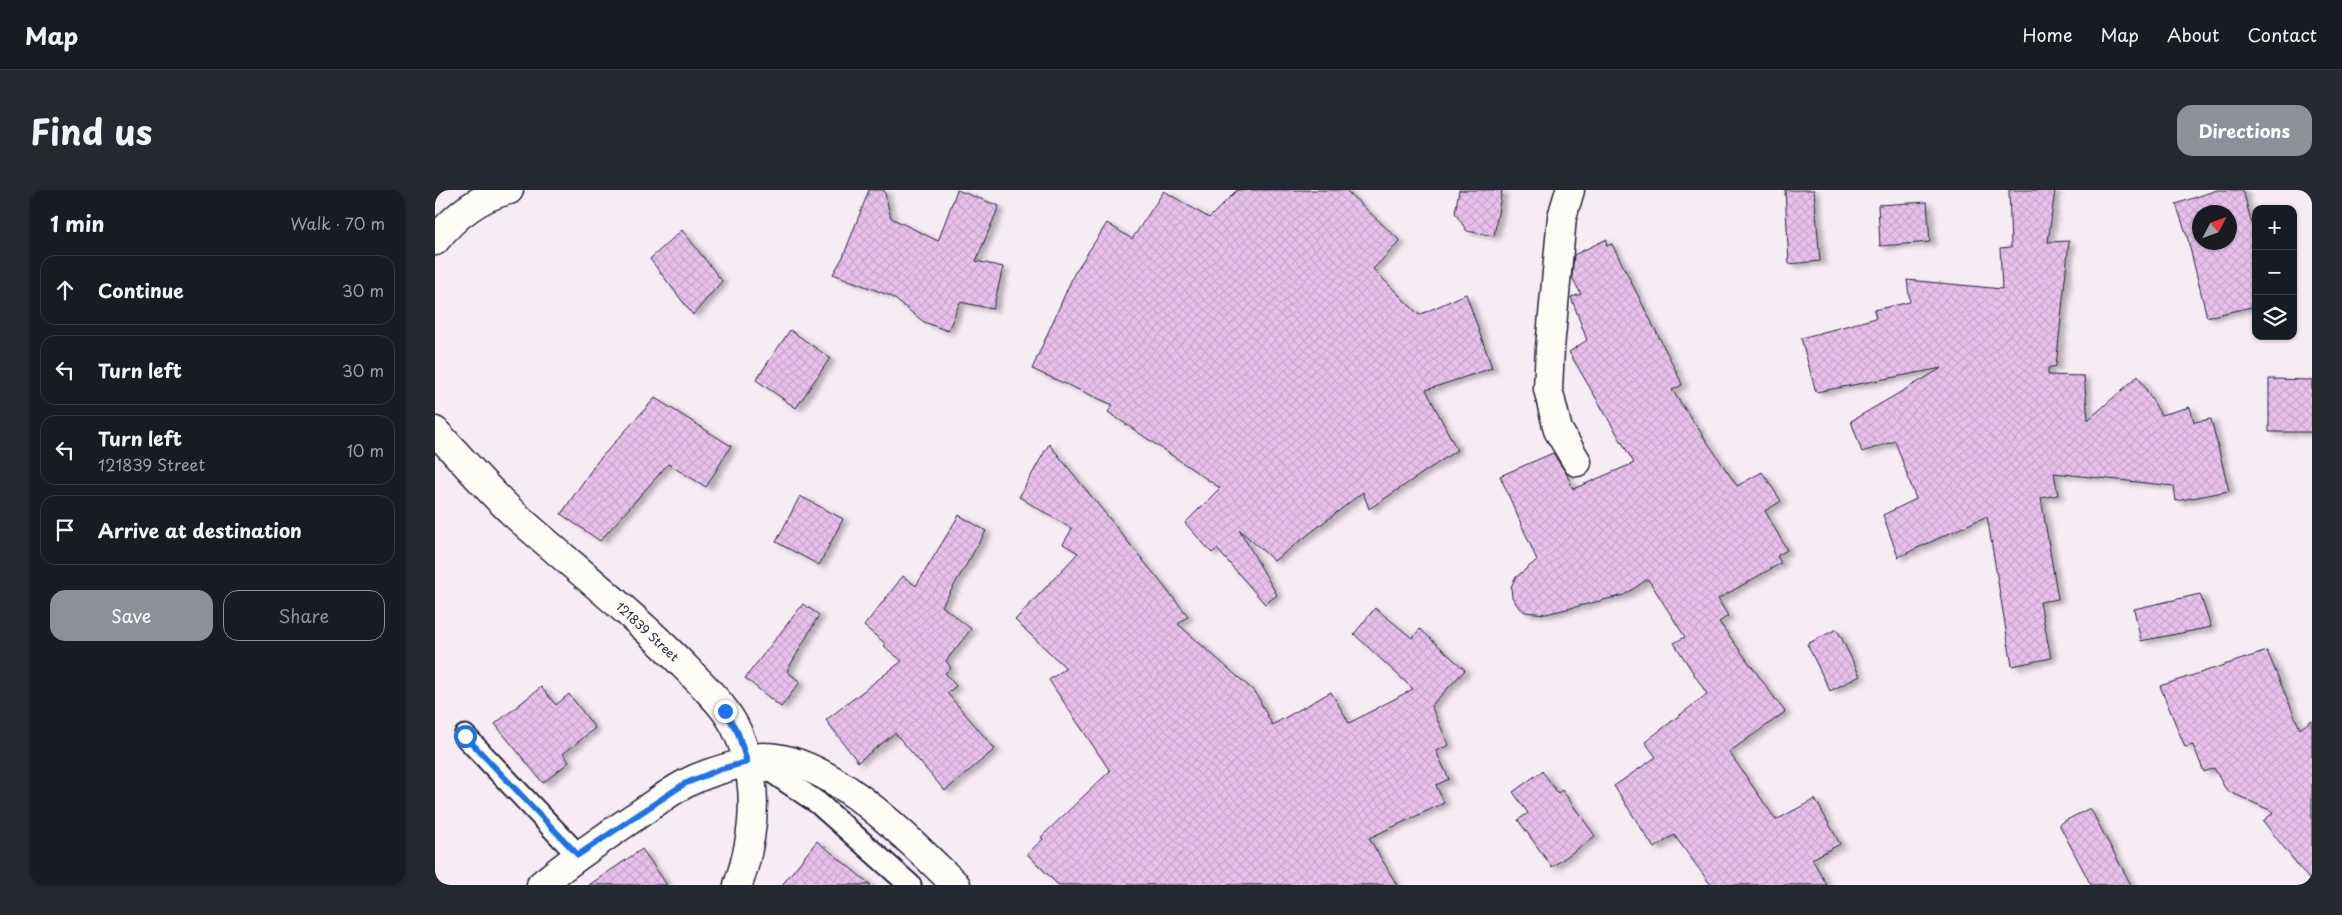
<!DOCTYPE html>
<html lang="en">
<head>
<meta charset="utf-8">
<style>
	:root { --surface:#171b24; --page:#242831; --text:#f1f3f6; --muted:#9ea1a6; --line:#363941; --accent:#8c9099 }
	body { margin:0; font-family:"Playpen Sans",sans-serif; background:var(--page); color:var(--text) }
	.controls { position:absolute; right:15px; top:15px; display:grid; overflow:hidden; border-radius:10px; box-shadow:0 1px 4px #0004 }
	.controls button { width:45px; height:45px; display:grid; place-items:center; padding:0; border:0; border-bottom:1px solid var(--line); background:var(--surface); color:var(--text); font:25px sans-serif }
	.compass { position:absolute; left:1757px; top:15px; width:45px; height:45px; border-radius:50%; background:var(--surface); box-shadow:0 1px 4px #0004; rotate:49deg }
	.stop { position:absolute; width:15px; height:15px; margin:-11px; border:4px solid #1a73e8; border-radius:50%; background:#fff }
	.stop.end { background:#1a73e8; border-color:#fff; box-shadow:0 1px 5px #0008 }
	.list { margin:0; padding:0; list-style:none }
	h2 { display:flex; justify-content:space-between; align-items:center; height:65px; margin:0; padding:0 20px; font-size:21px }
	h2 small { font-size:16px; font-weight:400; color:var(--muted) }
	.list li { display:grid; grid-template-columns:32px 1fr auto; gap:15px; align-items:center; box-sizing:border-box; height:70px; margin:0 10px 10px; padding:0 10px; border:1px solid var(--line); border-radius:15px }
	.list b { display:block; font-size:19px; white-space:nowrap }
	.list p { margin:0; font-size:16px; white-space:nowrap; color:var(--muted) }
	.list em { font-size:16px; font-style:normal; color:var(--muted) }
	.actions { display:flex; gap:10px; padding:15px 20px }
	.actions a { flex:1; padding:11px 0; border:1px solid var(--accent); border-radius:15px; text-align:center; font-size:18px; color:var(--accent) }
	.actions .main { background:var(--accent); color:#fff }
	.icon { flex:none; width:28px; height:28px; fill:none; stroke:currentColor; stroke-width:2; stroke-linecap:round; stroke-linejoin:round }
	.map { position:relative; flex:none; width:1877px; height:695px; overflow:hidden; border-radius:15px }
	header { display:flex; align-items:center; gap:30px; box-sizing:border-box; height:70px; padding:0 25px; background:var(--surface); border-bottom:1px solid var(--line) }
	header strong { font-size:24px }
	nav { display:flex; gap:28px; margin-inline-start:auto; font-size:18px }
	.intro { display:flex; align-items:center; justify-content:space-between; box-sizing:border-box; height:120px; padding:0 30px }
	h1 { margin:0; font-size:35px }
	.button { padding:12px 22px; border-radius:15px; background:var(--accent); color:#fff; font-size:18px; font-weight:700 }
	main { display:flex; gap:30px; padding:0 30px }
	aside { flex:1; background:var(--surface); border-radius:15px; box-shadow:0 1px 4px #0004 }
	.map>svg:first-child { display:block }
</style>
</head>
<body>
<header>
<strong>Map</strong>
<nav><a>Home</a><a>Map</a><a>About</a><a>Contact</a></nav>
</header>
<div class="intro"><h1>Find us</h1><a class="button">Directions</a></div>
<main>
<aside>
<h2>1 min<small>Walk · 70 m</small></h2>
<ul class="list">
<li><svg class="icon" aria-label="ahead" viewBox="0 0 24 24"><path d="M12 20V5M6 11l6-6 6 6"/></svg><div><b>Continue</b></div><em>30 m</em></li>
<li><svg class="icon" aria-label="left" viewBox="0 0 24 24"><path d="M17 20v-9H6M10 6l-5 5 5 5"/></svg><div><b>Turn left</b></div><em>30 m</em></li>
<li><svg class="icon" aria-label="left" viewBox="0 0 24 24"><path d="M17 20v-9H6M10 6l-5 5 5 5"/></svg><div><b>Turn left</b><p>121839 Street</p></div><em>10 m</em></li>
<li><svg class="icon" aria-label="arrive" viewBox="0 0 24 24"><path d="M6 21V4h12l-3 4 3 4H6"/></svg><div><b>Arrive at destination</b></div></li>
</ul>
<div class="actions"><a class="main">Save</a><a>Share</a></div>
</aside>
<div class="map">
<svg width="1877" height="695" viewBox="0 0 1877 695">
	<defs>
		<pattern id="building-cross-hatch" width="8" height="8" patternUnits="userSpaceOnUse" patternTransform="scale(1.25)"><rect width="8" height="8" fill="#e9c2ec"/><path d="M0 0l8 8M0 8l8-8" fill="none" stroke="#c8a6cb"/></pattern>
		<filter id="shadow"><feDropShadow dx="5.5" dy="3" stdDeviation="2.5" flood-color="#0004"/></filter>
	</defs>
	<rect width="100%" height="100%" fill="#f7ebf4"/>
	<filter id="ink" filterUnits="userSpaceOnUse"><feTurbulence type="fractalNoise" baseFrequency=".02" numOctaves="2"/><feDisplacementMap in="SourceGraphic" scale="10" xChannelSelector="R" yChannelSelector="G"/><feConvolveMatrix kernelMatrix="1 2 1 2 8 2 1 2 1" color-interpolation-filters="sRGB"/></filter>
	<g filter="url(#ink)">
		<!-- building -->
		<path fill="url(#building-cross-hatch)" stroke="#22223b" fill-rule="evenodd" filter="url(#shadow)" d="M 434,0 L 449,0 L 456,28 L 503,51 L 522,0 L 564,16 L 541,71 L 568,77 L 558,119 L 525,112 L 513,141 L 489,132 L 456,106 L 398,84 L 408,67 Z
			M 802,0 L 911,0 L 965,51 L 938,79 L 984,125 L 1031,104 L 1057,178 L 991,200 L 1022,260 L 934,319 L 928,302 L 839,371 L 804,339 L 842,405 L 830,414 L 782,359 L 777,363 L 750,333 L 785,298 L 673,222 L 678,215 L 597,179 L 639,84 L 672,33 L 697,49 L 729,1 L 774,28 Z
			M 1024,0 L 1067,0 L 1059,46 L 1032,41 L 1020,23 Z
			M 1350,0 L 1379,0 L 1385,71 L 1354,74 Z
			M 1574,0 L 1620,0 L 1613,52 L 1634,51 L 1621,176 L 1613,178 L 1613,185 L 1649,186 L 1653,230 L 1703,186 L 1726,225 L 1755,217 L 1759,232 L 1776,229 L 1794,301 L 1741,311 L 1739,296 L 1619,283 L 1623,305 L 1606,308 L 1623,409 L 1605,412 L 1616,468 L 1577,476 L 1552,326 L 1463,367 L 1448,325 L 1481,309 L 1460,251 L 1427,262 L 1416,231 L 1507,178 L 1381,202 L 1366,148 L 1441,128 L 1439,120 L 1475,112 L 1472,90 L 1567,99 L 1565,58 L 1576,57 Z
			M 1782,0 L 1808,0 L 1821,50 L 1821,116 L 1772,127 L 1752,46 L 1741,14 ZM 1764,22 L 1794,22 L 1794,52 L 1764,52 Z
			M 1492,12 L 1495,52 L 1445,56 L 1443,15 Z
			M 247,40 L 287,91 L 258,125 L 215,69 Z
			M 1172,49 L 1171,56 L 1177,54 L 1241,181 L 1247,195 L 1237,200 L 1302,296 L 1327,282 L 1346,311 L 1330,321 L 1352,360 L 1342,366 L 1346,373 L 1283,409 L 1293,426 L 1284,432 L 1350,522 L 1294,562 L 1341,630 L 1380,609 L 1405,654 L 1377,669 L 1392,695 L 1276,695 L 1239,645 L 1219,658 L 1179,596 L 1221,567 L 1210,552 L 1272,504 L 1239,453 L 1250,447 L 1213,389 L 1189,405 L 1111,424 L 1090,422 L 1082,415 L 1077,407 L 1076,397 L 1080,388 L 1102,370 L 1065,286 L 1118,263 L 1131,283 L 1138,299 L 1199,273 L 1134,162 L 1152,150 L 1136,107 L 1146,104 L 1137,87 L 1139,65 Z
			M 355,140 L 395,168 L 361,218 L 321,190 Z
			M 1834,189 L 1877,190 L 1877,242 L 1834,242 Z
			M 220,208 L 296,256 L 271,297 L 233,274 L 165,351 L 126,324 L 162,272 Z
			M 614,254 L 753,426 L 743,434 L 821,503 L 837,535 L 896,502 L 914,533 L 978,499 L 919,444 L 940,418 L 977,448 L 985,439 L 1030,480 L 996,516 L 1014,555 L 1001,561 L 1014,589 L 1001,595 L 1009,613 L 934,648 L 962,695 L 623,695 L 592,664 L 608,649 L 606,647 L 675,581 L 614,490 L 631,478 L 580,430 L 643,363 L 628,354 L 637,339 L 584,307 Z
			M 365,306 L 408,329 L 384,375 L 341,352 Z
			M 524,325 L 551,341 L 507,416 L 536,439 L 511,471 L 516,478 L 510,483 L 521,496 L 512,503 L 560,559 L 510,601 L 460,543 L 423,572 L 391,530 L 467,471 L 449,456 L 451,454 L 429,436 L 468,386 L 481,396 Z
			M 1765,404 L 1776,437 L 1706,451 L 1699,419 Z
			M 368,414 L 384,425 L 352,481 L 365,492 L 346,517 L 310,488 Z
			M 1402,439 L 1425,486 L 1395,501 L 1372,454 Z
			M 1832,461 L 1865,539 L 1877,530 L 1877,693 L 1828,631 L 1839,622 L 1795,602 L 1790,598 L 1779,578 L 1769,582 L 1758,555 L 1750,557 L 1725,496 Z
			M 106,497 L 121,515 L 134,504 L 160,538 L 128,564 L 134,572 L 108,593 L 60,534 Z
			M 1107,581 L 1123,603 L 1127,600 L 1160,646 L 1117,677 L 1083,630 L 1093,623 L 1078,602 Z
			M 1655,618 L 1696,695 L 1656,695 L 1624,634 Z
			M 382,651 L 436,695 L 347,695 Z
			M 207,659 L 232,695 L 154,695 Z"/>
		<g fill="none" stroke-linecap="round" stroke-linejoin="round">
			<defs>
				<path id="service" d="M 30,546 L 143,665
					M 312,572 L 339,583 L 383,613 L 475,695"/>
				<path id="minor" d="M 1135,0 L 1127,27 L 1115,158 L 1113,199 L 1123,240 L 1142,272
					M 0,51 C 19,27 43,7 74,0
					M 0,241 C 26,268 51,298 79,324 C 137,376 199,424 254,481 C 272,500 293,519 303,543 C 325,592 320,646 303,695
					M 106,695 C 137,669 170,647 204,624 C 219,614 233,603 248,595 C 267,584 288,579 309,573 C 317,571 321,566 330,567 C 397,568 475,651 521,695"/>
			</defs>
			<!-- service casing -->
			<use href="#service" stroke="#22223b" stroke-width="25"/>
			<!-- minor casing -->
			<use href="#minor" stroke="#22223b" stroke-width="31"/>
			<!-- service -->
			<use href="#service" stroke="#fdfcf7" stroke-width="21"/>
			<!-- minor -->
			<use href="#minor" stroke="#fdfcf7" stroke-width="28"/>
		</g>
	</g>
	<g fill="none" stroke-linecap="round" stroke-linejoin="round" filter="url(#ink)">
		<!-- route -->
		<path stroke="#1a73e8" stroke-width="6" d="M 30,546 L 143,665 L 249,594 L 286,579 L 312,572 L 303,543 L 290,521"/>
	</g>
	<g text-anchor="middle" stroke-width="4" stroke-linejoin="round" paint-order="stroke">
		<!-- street labels -->
		<g font-size="12" fill="#22223b" stroke="#fdfcf7">
			<text transform="translate(212 442) rotate(43)" y="4">121839 Street</text>
		</g>
	</g>
</svg>
<div class="controls">
<button>+</button>
<button>−</button>
<button><svg class="icon" aria-label="layers" viewBox="0 0 24 24"><path d="M12 4l9 5-9 5-9-5zM3 14l9 5 9-5"/></svg></button>
</div>
<svg class="compass" viewBox="-18 -18 36 36"><path d="M0-13l5 13h-10z" fill="#e53935"/><path d="M0 13l5-13h-10z" fill="#9ea1a6"/></svg>
<div class="stop" style="left:30px;top:546px"></div>
<div class="stop end" style="left:290px;top:521px"></div>
</div>
</main>
</body>
</html>
